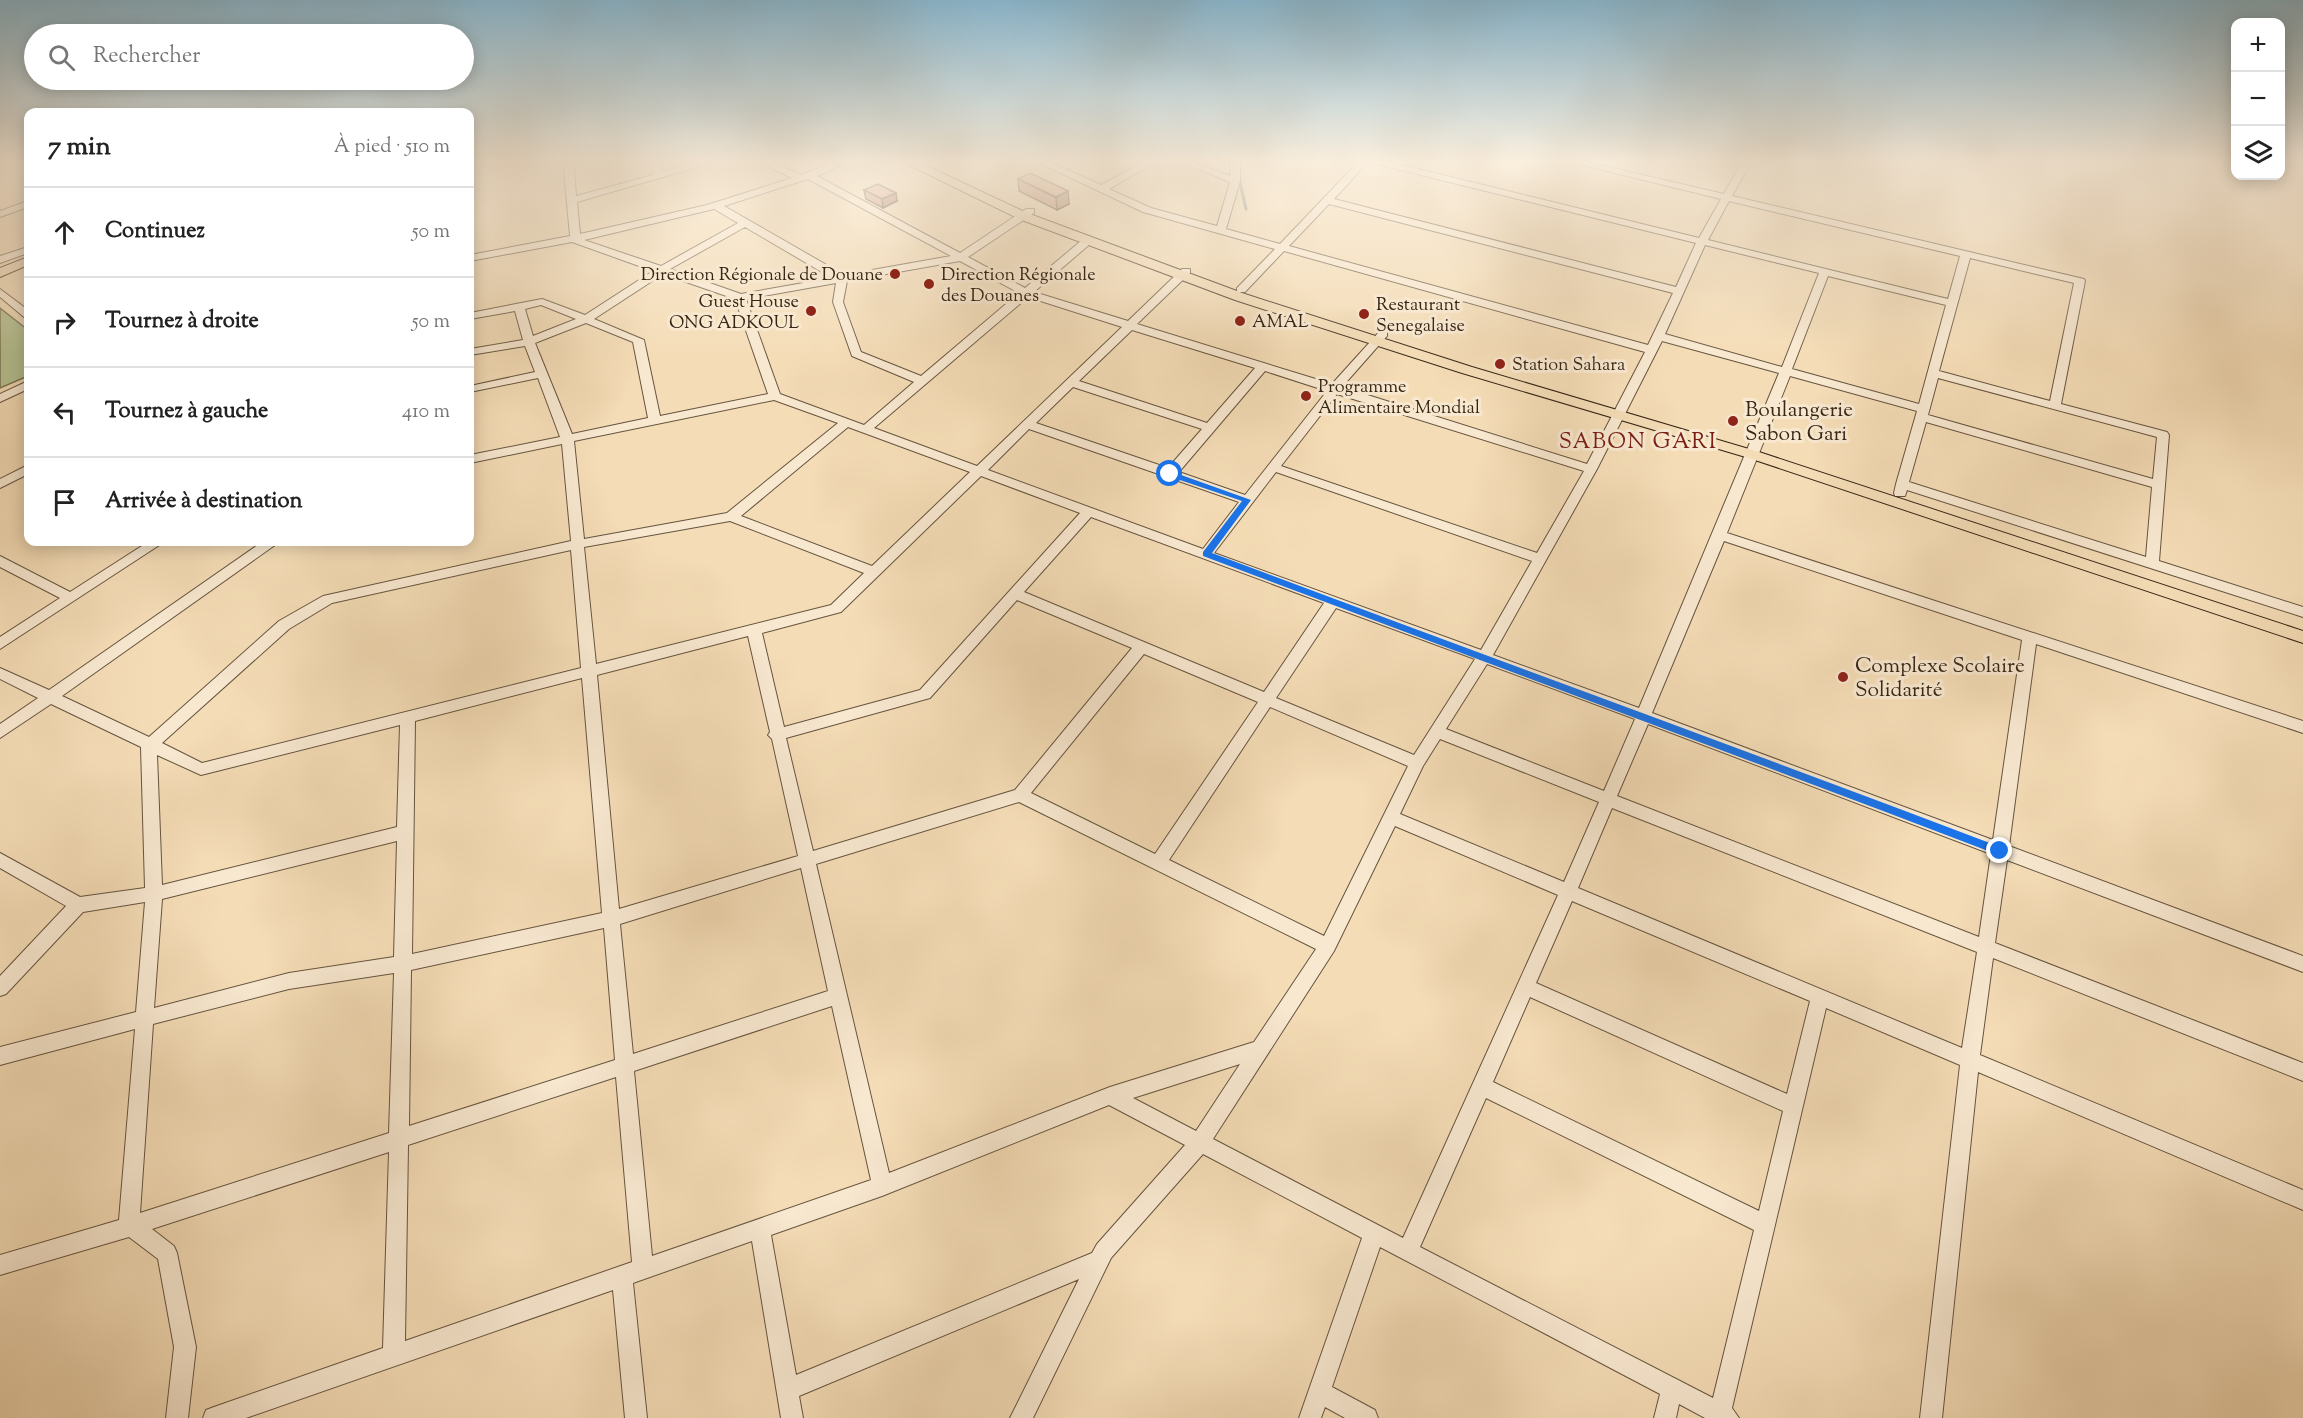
<!DOCTYPE html>
<html lang="fr">
<head>
<meta charset="utf-8">
<style>
	:root { --surface:#fff; --page:#f6f6f6; --text:#222; --muted:#767676; --line:#e0e0e0 }
	body { margin:0; font-family:"Sorts Mill Goudy",serif; background:var(--page); color:var(--text) }
	.controls { position:absolute; right:18px; top:18px; display:grid; overflow:hidden; border-radius:12px; box-shadow:0 3px 15px #0003 }
	.controls button { width:54px; height:54px; display:grid; place-items:center; padding:0; border:0; border-bottom:2px solid var(--line); background:var(--surface); color:var(--text); font:30px sans-serif }
	.stop { position:absolute; width:18px; height:18px; margin:-14px; border:4px solid #1a73e8; border-radius:50%; background:#fff }
	.stop.end { background:#1a73e8; border-color:#fff; box-shadow:0 2px 6px #0008 }
	.list { margin:0; padding:0; list-style:none }
	h2 { display:flex; justify-content:space-between; align-items:center; height:78px; margin:0; padding:0 24px; font-size:26px }
	h2 small { font-size:20px; font-weight:400; color:var(--muted) }
	.list li { display:grid; grid-template-columns:39px 1fr auto; gap:18px; align-items:center; box-sizing:border-box; height:90px; padding:0 24px; border-top:2px solid var(--line) }
	.list b { display:block; font-size:22px; white-space:nowrap }
	.list em { font-size:20px; font-style:normal; color:var(--muted) }
	.icon { flex:none; width:33px; height:33px; fill:none; stroke:currentColor; stroke-width:2; stroke-linecap:round; stroke-linejoin:round }
	.map { position:relative; flex:none; width:2303px; height:1418px; overflow:hidden }
	.search { position:absolute; background:var(--surface); box-shadow:0 3px 15px #0003; left:24px; top:24px; width:450px; height:66px; display:flex; align-items:center; gap:15px; box-sizing:border-box; padding:0 21px; border-radius:33px; color:var(--muted); font-size:22px }
	.panel { position:absolute; background:var(--surface); box-shadow:0 3px 15px #0003; left:24px; top:108px; width:450px; height:438px; border-radius:12px }
	.map>svg:first-child { display:block }
</style>
</head>
<body>
<div class="map">
<svg width="2303" height="1418" viewBox="0 0 2303 1418">
	<rect width="100%" height="100%" fill="#f4dcb6"/>
	<filter id="stains"><feTurbulence type="fractalNoise" baseFrequency=".00333" numOctaves="4"/><feColorMatrix values="0 0 0 0 .2 0 0 0 0 .09 0 0 0 0 .02 0 0 0 .5 -.17"/></filter>
	<radialGradient id="worn" r=".72"><stop offset=".6" stop-color="#630" stop-opacity="0"/><stop offset="1" stop-color="#630" stop-opacity=".3"/></radialGradient>
	<!-- green -->
	<path fill="#b5c292" stroke="#767454" stroke-width="1.5" d="M 0,308 L 28,330 L 28,376 L 0,388 Z"/>
	<g fill="none" stroke-linecap="round" stroke-linejoin="round">
		<!-- stream -->
		<path stroke="#73806f" stroke-width="3" d="M 1239,178 L 1246,209"/>
		<defs>
			<path id="minor" d="M 563,159 L 573,159 L 576,196 L 653,175 L 649,159 L 659,159 L 662,172 L 710,159 L 725,159 L 577,202 L 580,234 L 707,205 L 792,178 L 753,159 L 765,159 L 801,175 L 842,159 L 855,159 L 817,176 L 960,253 L 1026,209 L 1034,209 L 1034,213 L 968,257 L 1025,288 L 1082,240 L 1090,240 L 1090,244 L 1034,292 L 1128,321 L 1182,269 L 1190,269 L 1190,273 L 1137,324 L 1332,384 L 1379,332 L 1387,332 L 1387,336 L 1342,387 L 1587,464 L 1645,352 L 1284,251 L 1245,292 L 1237,292 L 1237,288 L 1275,249 L 1143,212 L 1031,159 L 1043,159 L 1101,185 L 1149,159 L 1161,159 L 1109,189 L 1151,208 L 1217,226 L 1230,182 L 1173,159 L 1186,159 L 1230,176 L 1230,159 L 1240,159 L 1240,181 L 1226,229 L 1280,244 L 1361,159 L 1378,159 L 1699,238 L 1721,199 L 1558,159 L 1574,159 L 1724,194 L 1743,159 L 1753,159 L 1732,196 L 2084,279 L 2085,281 L 2061,404 L 2167,432 L 2169,435 L 2159,561 L 2303,607 L 2303,617 L 1907,490 L 1905,496 L 1895,496 L 1894,493 L 1896,484 L 1917,411 L 1790,376 L 1727,533 L 2303,721 L 2303,733 L 2036,644 L 2009,846 L 2303,956 L 2303,972 L 2007,860 L 1995,943 L 2303,1063 L 2303,1081 L 1993,958 L 1980,1055 L 2303,1190 L 2303,1210 L 1978,1072 L 1942,1418 L 1920,1418 L 1960,1065 L 1826,1008 L 1732,1408 L 1739,1418 L 1705,1418 L 1679,1404 L 1676,1418 L 1654,1418 L 1660,1394 L 1380,1247 L 1332,1387 L 1375,1410 L 1378,1418 L 1345,1418 L 1325,1407 L 1321,1418 L 1299,1418 L 1362,1238 L 1203,1154 L 1111,1258 L 1033,1418 L 1010,1418 L 1079,1279 L 799,1396 L 803,1418 L 781,1418 L 752,1241 L 633,1283 L 647,1418 L 625,1418 L 613,1290 L 246,1418 L 203,1418 L 206,1410 L 214,1407 L 383,1348 L 389,1152 L 152,1229 L 174,1246 L 177,1253 L 196,1347 L 188,1418 L 166,1418 L 174,1347 L 158,1259 L 129,1237 L 0,1275 L 0,1255 L 119,1220 L 135,1029 L 0,1065 L 0,1047 L 136,1012 L 145,902 L 83,912 L 6,994 L 0,996 L 0,976 L 66,906 L 0,868 L 0,853 L 80,897 L 145,888 L 141,747 L 51,704 L 0,738 L 0,724 L 38,698 L 0,679 L 0,668 L 49,690 L 262,542 L 276,542 L 275,545 L 62,696 L 149,737 L 279,621 L 323,596 L 571,541 L 562,444 L 470,463 L 470,455 L 560,437 L 538,378 L 470,392 L 470,386 L 535,372 L 525,346 L 470,355 L 470,349 L 523,340 L 515,311 L 470,319 L 470,313 L 542,299 L 585,315 L 653,271 L 572,242 L 470,261 L 470,255 L 570,236 ZM 1368,162 L 1696,243 L 1676,287 L 1334,199 ZM 808,179 L 951,256 L 844,275 L 724,206 ZM 1729,201 L 1960,256 L 1948,299 L 1708,240 ZM 1329,204 L 1673,293 L 1648,345 L 1289,246 ZM 714,209 L 738,223 L 661,266 L 584,240 ZM 745,227 L 832,278 L 741,294 L 670,269 ZM 1705,245 L 1819,273 L 1782,367 L 1665,334 ZM 1970,258 L 2074,283 L 2050,401 L 1939,371 ZM 960,261 L 1019,293 L 921,376 L 861,352 L 843,302 L 847,281 ZM 663,274 L 735,299 L 768,394 L 660,416 L 644,340 L 594,319 ZM 1828,276 L 1946,305 L 1919,404 L 1792,369 ZM 836,283 L 833,302 L 852,356 L 914,382 L 864,425 L 780,394 L 746,299 ZM 1028,297 L 1122,327 L 977,466 L 874,428 ZM 541,305 L 576,319 L 533,336 L 525,309 ZM 586,323 L 633,342 L 648,418 L 572,434 L 535,343 ZM 1132,330 L 1255,368 L 1207,423 L 1079,381 ZM 1662,341 L 1779,373 L 1639,708 L 1493,655 L 1597,469 ZM 1265,371 L 1327,391 L 1245,495 L 1179,472 ZM 1938,378 L 2157,437 L 2153,479 L 1928,415 ZM 1073,387 L 1202,429 L 1168,468 L 1036,423 ZM 1337,394 L 1584,471 L 1537,553 L 1281,466 ZM 774,400 L 838,423 L 727,513 L 584,539 L 574,441 ZM 1926,422 L 2152,487 L 2146,557 L 1909,482 ZM 848,427 L 970,472 L 872,566 L 741,516 ZM 1029,429 L 1239,502 L 1203,549 L 988,470 ZM 1276,472 L 1532,561 L 1481,650 L 1214,553 ZM 981,476 L 1080,513 L 920,690 L 784,727 L 762,633 L 841,612 ZM 1091,517 L 1324,603 L 1264,692 L 1024,592 ZM 730,521 L 864,573 L 831,605 L 596,664 L 584,547 ZM 1724,541 L 2022,640 L 1993,840 L 1652,713 ZM 571,550 L 581,668 L 202,763 L 162,743 L 289,629 L 332,603 ZM 1017,600 L 1132,648 L 1015,790 L 813,851 L 786,738 L 930,698 ZM 1336,608 L 1475,659 L 1414,755 L 1276,698 ZM 748,636 L 770,732 L 768,735 L 772,739 L 798,856 L 619,909 L 597,675 ZM 1144,654 L 1258,702 L 1155,854 L 1031,793 ZM 1487,664 L 1635,719 L 1604,791 L 1446,729 ZM 582,678 L 602,913 L 412,954 L 415,721 ZM 1270,707 L 1408,766 L 1324,936 L 1169,860 ZM 1648,724 L 1991,854 L 1979,937 L 1617,796 ZM 400,725 L 397,827 L 162,885 L 157,755 L 201,775 ZM 1440,739 L 1599,802 L 1564,882 L 1400,814 L 1423,766 ZM 1019,802 L 1316,949 L 1254,1042 L 1110,1087 L 889,1173 L 816,864 ZM 1612,808 L 1977,952 L 1962,1048 L 1578,888 ZM 1395,826 L 1558,895 L 1403,1238 L 1213,1139 L 1334,951 ZM 397,841 L 394,957 L 289,973 L 154,1008 L 162,899 ZM 801,868 L 828,991 L 633,1054 L 620,924 ZM 1572,901 L 1810,1001 L 1787,1094 L 1536,983 ZM 604,928 L 615,1060 L 409,1126 L 411,970 ZM 394,973 L 389,1133 L 140,1213 L 153,1024 L 289,989 ZM 1530,997 L 1783,1111 L 1759,1211 L 1493,1082 ZM 832,1006 L 871,1180 L 652,1256 L 634,1071 ZM 1240,1064 L 1196,1131 L 1133,1098 ZM 616,1077 L 632,1262 L 405,1341 L 408,1145 ZM 1486,1098 L 1754,1230 L 1713,1398 L 1420,1247 ZM 1109,1105 L 1185,1145 L 1097,1244 L 1092,1253 L 796,1375 L 771,1235 L 882,1196 Z
				M 28,201 L 28,207 L 0,217 L 0,211 Z
				M 28,247 L 28,253 L 0,263 L 0,256 Z
				M 0,289 L 28,310 L 28,318 L 24,317 L 0,297 Z
				M 28,381 L 28,389 L 0,402 L 0,394 Z
				M 28,465 L 28,474 L 0,488 L 0,479 Z
				M 148,542 L 164,542 L 0,649 L 0,637 L 60,598 L 0,567 L 0,556 L 70,592 Z"/>
			<path id="major" d="M 897,159 L 912,159 L 1027,213 L 1245,294 L 1472,367 L 1759,452 L 2303,631 L 2303,643 L 1749,458 L 1462,373 L 1235,300 L 1019,219 Z
				M 28,257 L 28,265 L 0,277 L 0,268 Z"/>
		</defs>
		<!-- minor casing -->
		<use href="#minor" stroke="#66543e" stroke-width="2"/>
		<!-- major casing -->
		<use href="#major" stroke="#362616" stroke-width="2"/>
		<!-- minor -->
		<use href="#minor" fill="#f8e8d0" fill-rule="evenodd"/>
		<!-- major -->
		<use href="#major" fill="#f4dcb6" fill-rule="evenodd"/>
	</g>
	<!-- wall -->
	<path fill="#ba816f" stroke="#362616" stroke-width="1.5" d="M 1018,179 L 1069,204 L 1057,210 L 1019,191 Z
		M 864,190 L 897,201 L 883,208 L 866,199 Z"/>
	<!-- shaded-wall -->
	<path fill="#97695a" stroke="#362616" stroke-width="1.5" d="M 1068,191 L 1069,204 L 1057,210 L 1056,197 Z
		M 896,193 L 897,201 L 883,208 L 882,199 Z"/>
	<!-- building -->
	<path fill="#d89681" stroke="#362616" stroke-width="1.5" d="M 1030,173 L 1068,191 L 1056,197 L 1018,179 Z
		M 878,184 L 896,193 L 882,199 L 864,190 Z"/>
	<!-- sky -->
	<linearGradient id="sky" x2="0" y2="1"><stop stop-color="#89b7cf"/><stop offset="0.45" stop-color="#faefde"/><stop offset="1" stop-color="#faefde" stop-opacity="0"/></linearGradient>
	<rect width="2303" height="357" fill="url(#sky)"/>
	<!-- route -->
	<path fill="#1a73e8" d="M 1170,471 L 1251,500 L 1212,553 C 1475,652 1740,748 2003,848 L 2005,851 L 2003,854 L 1996,854 C 1732,753 1467,656 1203,556 L 1203,552 L 1242,501 L 1168,476 Z"/>
	<!-- markers -->
	<g fill="#8f2418" stroke="#f8e8d0" stroke-width="2">
		<circle cx="895" cy="274" r="6"/>
		<circle cx="929" cy="284" r="6"/>
		<circle cx="811" cy="311" r="6"/>
		<circle cx="1364" cy="314" r="6"/>
		<circle cx="1240" cy="321" r="6"/>
		<circle cx="1500" cy="364" r="6"/>
		<circle cx="1306" cy="396" r="6"/>
		<circle cx="1733" cy="421" r="6"/>
		<circle cx="1843" cy="677" r="6"/>
	</g>
	<g text-anchor="middle" stroke-width="6" stroke-linejoin="round" paint-order="stroke">
		<!-- far-poi labels -->
		<g font-size="18" fill="#362616" stroke="#f8e8d0" text-anchor="start">
			<text x="883" y="280" text-anchor="end">Direction Régionale de Douane</text>
			<text x="941" y="280">Direction Régionale<tspan x="941" dy="21">des Douanes</tspan></text>
			<text x="799" y="307" text-anchor="end">Guest House<tspan x="799" dy="21">ONG ADKOUL</tspan></text>
			<text x="1376" y="310">Restaurant<tspan x="1376" dy="21">Senegalaise</tspan></text>
			<text x="1252" y="327">AMAL</text>
			<text x="1512" y="370">Station Sahara</text>
			<text x="1318" y="392">Programme<tspan x="1318" dy="21">Alimentaire Mondial</tspan></text>
		</g>
		<!-- poi labels -->
		<g font-size="21" fill="#362616" stroke="#f8e8d0" text-anchor="start">
			<text x="1745" y="416">Boulangerie<tspan x="1745" dy="24">Sabon Gari</tspan></text>
			<text x="1855" y="672">Complexe Scolaire<tspan x="1855" dy="24">Solidarité</tspan></text>
		</g>
		<!-- neighbourhood labels -->
		<g font-size="22" letter-spacing="1.5" fill="#7a1f14" stroke="#f8e8d0">
			<text x="1638" y="448">SABON GARI</text>
		</g>
	</g>
	<rect width="100%" height="100%" filter="url(#stains)"/>
	<rect width="100%" height="100%" fill="url(#worn)"/>
</svg>
<div class="controls">
<button>+</button>
<button>−</button>
<button><svg class="icon" aria-label="layers" viewBox="0 0 24 24"><path d="M12 4l9 5-9 5-9-5zM3 14l9 5 9-5"/></svg></button>
</div>
<div class="stop" style="left:1170px;top:474px"></div>
<div class="stop end" style="left:2000px;top:851px"></div>
<div class="search"><svg class="icon" aria-label="search" viewBox="0 0 24 24"><circle cx="10" cy="10" r="6"/><path d="M15 15l6 6"/></svg>Rechercher</div>
<section class="panel">
<h2>7 min<small>À pied · 510 m</small></h2>
<ul class="list">
<li><svg class="icon" aria-label="ahead" viewBox="0 0 24 24"><path d="M12 20V5M6 11l6-6 6 6"/></svg><div><b>Continuez</b></div><em>50 m</em></li>
<li><svg class="icon" aria-label="right" viewBox="0 0 24 24"><path d="M7 20v-9h11M14 6l5 5-5 5"/></svg><div><b>Tournez à droite</b></div><em>50 m</em></li>
<li><svg class="icon" aria-label="left" viewBox="0 0 24 24"><path d="M17 20v-9H6M10 6l-5 5 5 5"/></svg><div><b>Tournez à gauche</b></div><em>410 m</em></li>
<li><svg class="icon" aria-label="arrive" viewBox="0 0 24 24"><path d="M6 21V4h12l-3 4 3 4H6"/></svg><div><b>Arrivée à destination</b></div></li>
</ul>
</section>
</div>
</body>
</html>
